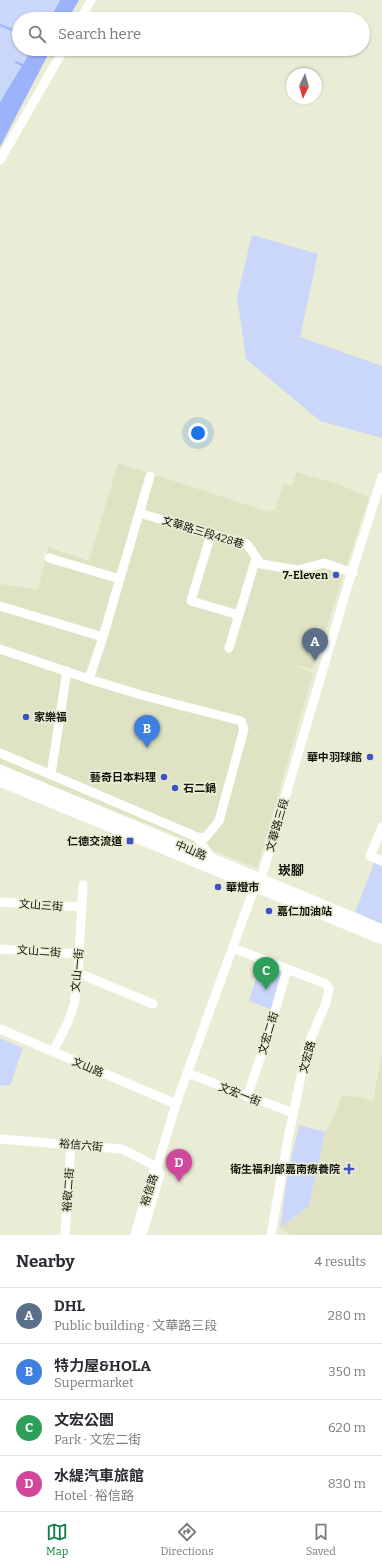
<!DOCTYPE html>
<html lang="en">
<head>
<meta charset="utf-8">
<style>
	:root { --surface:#fff; --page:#f7f7f7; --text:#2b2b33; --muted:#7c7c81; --line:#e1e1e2; --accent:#0b8043 }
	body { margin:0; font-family:Bitter,"Noto Sans TC",serif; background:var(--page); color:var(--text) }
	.compass { position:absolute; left:286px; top:68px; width:36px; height:36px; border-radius:50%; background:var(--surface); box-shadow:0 1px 3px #0004; rotate:185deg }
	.you { position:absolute; left:198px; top:433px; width:14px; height:14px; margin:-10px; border:3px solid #fff; border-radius:50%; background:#1a73e8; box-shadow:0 0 0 6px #1a73e833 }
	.badge { display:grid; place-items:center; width:26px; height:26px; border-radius:50%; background:var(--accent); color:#fff; font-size:13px; font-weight:700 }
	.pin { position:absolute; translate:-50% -33px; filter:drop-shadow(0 1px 2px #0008) }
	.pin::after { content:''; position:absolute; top:21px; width:14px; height:12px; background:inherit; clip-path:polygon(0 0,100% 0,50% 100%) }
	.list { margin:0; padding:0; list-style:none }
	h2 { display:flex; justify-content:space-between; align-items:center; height:52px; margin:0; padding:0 16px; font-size:17px }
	h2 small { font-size:13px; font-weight:400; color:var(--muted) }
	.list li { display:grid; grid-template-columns:26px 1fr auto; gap:12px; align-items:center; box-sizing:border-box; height:56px; padding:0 16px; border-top:1px solid var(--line) }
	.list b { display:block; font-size:15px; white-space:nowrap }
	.list p { margin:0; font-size:13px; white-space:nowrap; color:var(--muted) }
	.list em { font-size:13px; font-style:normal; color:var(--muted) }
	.icon { flex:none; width:22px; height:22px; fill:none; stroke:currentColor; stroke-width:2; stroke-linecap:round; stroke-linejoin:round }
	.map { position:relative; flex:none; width:382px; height:1235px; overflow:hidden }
	.search { position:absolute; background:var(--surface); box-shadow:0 1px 3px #0004; left:12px; right:12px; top:12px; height:44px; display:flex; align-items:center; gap:10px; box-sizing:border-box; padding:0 14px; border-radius:22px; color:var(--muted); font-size:15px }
	.sheet { height:276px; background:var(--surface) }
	nav { display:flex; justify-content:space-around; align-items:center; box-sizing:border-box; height:56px; border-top:1px solid var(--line); background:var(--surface); font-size:11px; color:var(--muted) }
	nav a { display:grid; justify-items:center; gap:2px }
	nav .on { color:var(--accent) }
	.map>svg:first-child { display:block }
</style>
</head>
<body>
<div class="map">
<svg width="382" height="1235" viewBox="0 0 382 1235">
	<rect width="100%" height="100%" fill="#eaedd5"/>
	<!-- built -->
	<path fill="#dfe3c3" d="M 118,463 L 269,512 L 275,510 L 284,484 L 292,486 L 296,472 L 338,484 L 369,497 L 313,669 L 292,665 L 313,673 L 257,868 L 0,765 L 0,584 L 38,590 L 48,547 L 89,561 Z
		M 382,1053 L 382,1235 L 291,1235 L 280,1228 L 309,1206 L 325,1132 L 336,1112 L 342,1095 L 362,1098 L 373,1102 Z"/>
	<!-- green -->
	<path fill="#cbd7fa" d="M 0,0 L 60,0 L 50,19 L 19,19 L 19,49 L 32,49 L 0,102 Z
		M 252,235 L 318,254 L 300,337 L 382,366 L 382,438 L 320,421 L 246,359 L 237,297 Z
		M 375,861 L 382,864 L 382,924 L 355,912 Z
		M 261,963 L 281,970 L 283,980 L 273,1010 L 249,1001 Z
		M 0,1038 L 23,1048 L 10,1086 L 0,1085 Z
		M 299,1125 L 325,1132 L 309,1206 L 280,1228 L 287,1179 Z"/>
	<!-- water -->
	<path fill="#9cb3fc" d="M 60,0 L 79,0 L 68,19 L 50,19 Z
		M 32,49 L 51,49 L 0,147 L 0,102 Z"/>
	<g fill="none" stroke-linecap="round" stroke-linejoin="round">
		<!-- stream -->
		<path stroke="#9cb3fc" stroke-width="2" d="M 0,25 L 15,31
			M 16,62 L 24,66"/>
		<!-- minor -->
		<path stroke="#fff" stroke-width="9" d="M 81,19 L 91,0
			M 0,160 L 64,49
			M 139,513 L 247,544 L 261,564 L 298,570 L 324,563 L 353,573
			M 211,534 L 191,601 L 239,615
			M 49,558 L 120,579
			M 0,606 L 103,637
			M 229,648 L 256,558
			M 0,649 L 89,679 L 141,695 L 241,721 L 244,729 L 219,821 L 205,838 L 197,837
			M 89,679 L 103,637 L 150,476
			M 0,753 L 197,837 L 212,859
			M 51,774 L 67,671
			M 382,827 L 370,856 L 382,861
			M 0,902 L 82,907
			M 233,948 L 326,984 L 329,989 L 326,1003 L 307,1047 L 287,1144 L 271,1235
			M 0,949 L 79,954
			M 78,973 L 153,1004
			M 0,1029 L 176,1104
			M 53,1052 L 68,1022 L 74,1005 L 78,973 L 83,885
			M 187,1073 L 293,1113
			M 247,1097 L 269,1032 L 287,969
			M 0,1139 L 122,1149 L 157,1167
			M 65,1235 L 71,1144
			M 135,1235 L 153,1172 L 157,1167 L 176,1104 L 255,886 L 261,879 L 347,588 L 382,477
			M 142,1235 L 160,1174 L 157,1167"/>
		<!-- major -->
		<path stroke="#fff" stroke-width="11" d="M 0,770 L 382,930
			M 0,781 L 382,939"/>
	</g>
	<!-- markers -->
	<g fill="#3d53c6" stroke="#eaedd5" stroke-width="1.5">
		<circle cx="336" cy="575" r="4"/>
		<circle cx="26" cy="717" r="4"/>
		<circle cx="370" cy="757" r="4"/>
		<circle cx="164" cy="777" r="4"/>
		<circle cx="175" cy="788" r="4"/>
		<rect x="126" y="837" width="8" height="8" rx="2"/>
		<circle cx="218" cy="887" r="4"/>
		<circle cx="269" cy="911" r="4"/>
		<path d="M347 1163h4v4h4v4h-4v4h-4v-4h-4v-4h4z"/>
	</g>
	<g text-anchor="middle" stroke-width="3.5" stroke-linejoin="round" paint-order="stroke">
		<!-- street labels -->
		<g font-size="11" fill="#12130a" stroke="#eaedd5">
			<text transform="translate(203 532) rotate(17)" y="4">文華路三段428巷</text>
			<text transform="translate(277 825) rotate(-74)" y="4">文華路三段</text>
			<text transform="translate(191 850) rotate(23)" y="4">中山路</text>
			<text transform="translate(41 905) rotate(4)" y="4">文山三街</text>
			<text transform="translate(39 951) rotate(4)" y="4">文山二街</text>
			<text transform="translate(77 970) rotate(-85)" y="4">文山一街</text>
			<text transform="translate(268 1033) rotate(-73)" y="4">文宏二街</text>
			<text transform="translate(307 1057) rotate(-75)" y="4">文宏路</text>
			<text transform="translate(88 1067) rotate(23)" y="4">文山路</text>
			<text transform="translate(240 1094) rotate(21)" y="4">文宏一街</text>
			<text transform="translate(81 1145) rotate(5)" y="4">裕信六街</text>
			<text transform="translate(68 1190) rotate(-86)" y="4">裕敬二街</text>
			<text transform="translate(149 1190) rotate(-72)" y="4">裕信路</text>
		</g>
		<!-- poi labels -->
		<g font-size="11" font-weight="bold" fill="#12130a" stroke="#eaedd5" text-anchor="end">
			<text x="328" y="579">7-Eleven</text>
			<text x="34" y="721" text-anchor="start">家樂福</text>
			<text x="362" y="761">華中羽球館</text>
			<text x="156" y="781">藝奇日本料理</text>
			<text x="183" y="792" text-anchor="start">石二鍋</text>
			<text x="122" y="845">仁德交流道</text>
			<text x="226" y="891" text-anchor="start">華燈市</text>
			<text x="277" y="915" text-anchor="start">嘉仁加油站</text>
			<text x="340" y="1173">衛生福利部嘉南療養院</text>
		</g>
		<!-- quarter labels -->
		<g font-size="13" font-weight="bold" fill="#12130a" stroke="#eaedd5">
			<text x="291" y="875">崁腳</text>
		</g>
	</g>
</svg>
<svg class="compass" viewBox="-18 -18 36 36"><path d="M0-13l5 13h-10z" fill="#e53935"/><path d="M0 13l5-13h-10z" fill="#7c7c81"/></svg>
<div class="you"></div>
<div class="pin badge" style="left:315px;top:661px;background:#5c6f8a">A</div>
<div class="pin badge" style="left:147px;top:748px;background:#3f7fe0">B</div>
<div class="pin badge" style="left:266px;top:990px;background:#2e9e5b">C</div>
<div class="pin badge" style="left:179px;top:1182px;background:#d1479c">D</div>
<div class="search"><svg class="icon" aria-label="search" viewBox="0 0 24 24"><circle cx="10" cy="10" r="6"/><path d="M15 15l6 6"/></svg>Search here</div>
</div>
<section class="sheet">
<h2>Nearby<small>4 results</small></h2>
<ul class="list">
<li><span class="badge" style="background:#5c6f8a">A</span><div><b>DHL</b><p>Public building · 文華路三段</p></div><em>280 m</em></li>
<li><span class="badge" style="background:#3f7fe0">B</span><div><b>特力屋&amp;HOLA</b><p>Supermarket</p></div><em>350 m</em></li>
<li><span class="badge" style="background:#2e9e5b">C</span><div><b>文宏公園</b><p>Park · 文宏二街</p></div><em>620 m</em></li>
<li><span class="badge" style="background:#d1479c">D</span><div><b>水緹汽車旅館</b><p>Hotel · 裕信路</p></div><em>830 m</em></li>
</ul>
</section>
<nav>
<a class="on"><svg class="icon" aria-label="map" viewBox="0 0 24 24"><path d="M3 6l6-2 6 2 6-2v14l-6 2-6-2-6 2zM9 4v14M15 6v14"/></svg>Map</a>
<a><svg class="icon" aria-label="directions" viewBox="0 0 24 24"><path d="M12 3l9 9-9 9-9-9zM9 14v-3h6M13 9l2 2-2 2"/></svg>Directions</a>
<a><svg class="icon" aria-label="saved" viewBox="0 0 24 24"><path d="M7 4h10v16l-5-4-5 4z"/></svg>Saved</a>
</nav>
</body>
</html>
